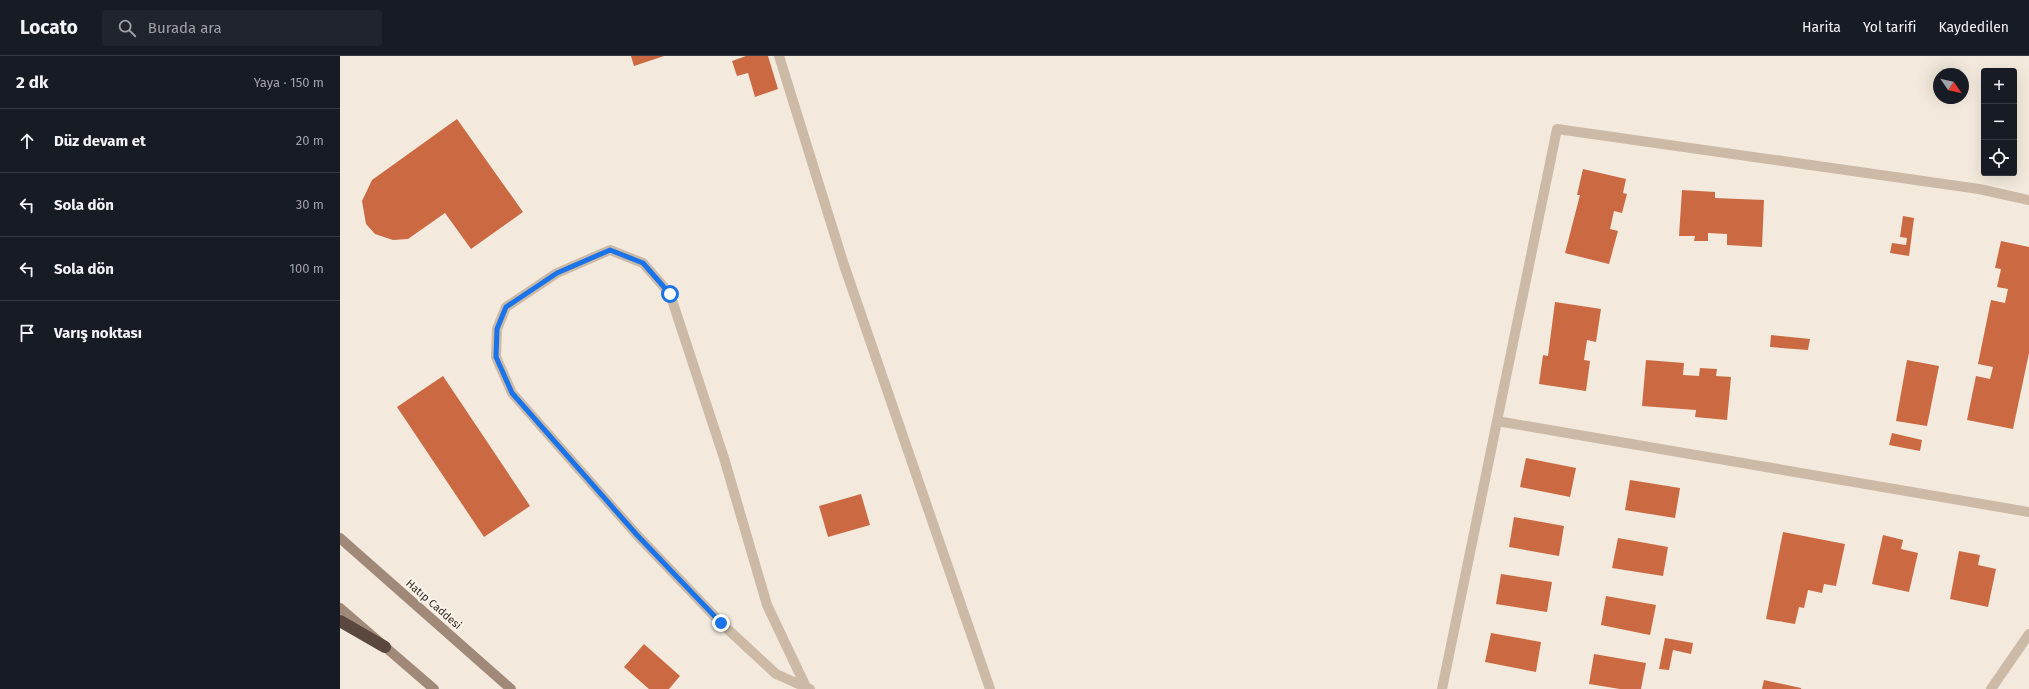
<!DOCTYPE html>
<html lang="tr">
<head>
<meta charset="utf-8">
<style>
	:root { --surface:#171b24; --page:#20242c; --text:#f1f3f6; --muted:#9ea1a6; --line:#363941 }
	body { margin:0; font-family:"Fira Sans",sans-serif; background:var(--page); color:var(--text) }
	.controls { position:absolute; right:12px; top:12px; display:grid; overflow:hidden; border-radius:4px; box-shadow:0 4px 16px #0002 }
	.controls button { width:36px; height:36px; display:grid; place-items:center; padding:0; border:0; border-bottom:1px solid var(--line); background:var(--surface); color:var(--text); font:20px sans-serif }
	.compass { position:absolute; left:1593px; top:12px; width:36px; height:36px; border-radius:50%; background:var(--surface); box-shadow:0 4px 16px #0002; rotate:124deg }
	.stop { position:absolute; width:12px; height:12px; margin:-9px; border:3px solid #1a73e8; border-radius:50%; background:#fff }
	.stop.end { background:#1a73e8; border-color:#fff; box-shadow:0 1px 4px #0008 }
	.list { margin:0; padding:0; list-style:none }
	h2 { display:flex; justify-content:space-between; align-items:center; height:52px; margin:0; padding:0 16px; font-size:17px }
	h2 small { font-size:13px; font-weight:400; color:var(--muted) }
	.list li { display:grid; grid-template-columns:26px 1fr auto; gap:12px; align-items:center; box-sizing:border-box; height:64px; padding:0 16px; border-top:1px solid var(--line) }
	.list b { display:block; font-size:15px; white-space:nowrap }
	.list em { font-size:13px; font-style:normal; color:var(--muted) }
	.icon { flex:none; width:22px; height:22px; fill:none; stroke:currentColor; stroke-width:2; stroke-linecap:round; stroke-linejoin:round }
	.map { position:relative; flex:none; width:1689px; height:633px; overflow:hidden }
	header { display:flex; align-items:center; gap:24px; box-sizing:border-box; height:56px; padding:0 20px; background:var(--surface); border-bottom:1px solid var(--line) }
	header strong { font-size:19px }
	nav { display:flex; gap:22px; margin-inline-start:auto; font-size:14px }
	.search { width:280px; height:36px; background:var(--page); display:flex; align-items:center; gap:10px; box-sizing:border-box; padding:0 14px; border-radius:4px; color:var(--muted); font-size:15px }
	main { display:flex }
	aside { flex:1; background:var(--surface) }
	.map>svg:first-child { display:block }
</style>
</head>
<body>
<header>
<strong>Locato</strong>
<div class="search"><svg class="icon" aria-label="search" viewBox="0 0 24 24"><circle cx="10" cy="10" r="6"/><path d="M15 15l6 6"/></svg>Burada ara</div>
<nav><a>Harita</a><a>Yol tarifi</a><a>Kaydedilen</a></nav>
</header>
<main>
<aside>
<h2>2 dk<small>Yaya · 150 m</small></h2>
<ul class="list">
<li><svg class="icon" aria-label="ahead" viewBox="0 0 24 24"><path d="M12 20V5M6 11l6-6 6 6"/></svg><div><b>Düz devam et</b></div><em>20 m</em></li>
<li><svg class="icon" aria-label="left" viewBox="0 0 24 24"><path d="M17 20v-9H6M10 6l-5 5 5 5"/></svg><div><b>Sola dön</b></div><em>30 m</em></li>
<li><svg class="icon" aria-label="left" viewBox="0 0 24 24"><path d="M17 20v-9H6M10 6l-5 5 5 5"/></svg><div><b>Sola dön</b></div><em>100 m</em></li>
<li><svg class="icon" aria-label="arrive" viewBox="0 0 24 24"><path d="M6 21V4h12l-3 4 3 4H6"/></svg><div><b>Varış noktası</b></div></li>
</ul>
</aside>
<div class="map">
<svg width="1689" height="633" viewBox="0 0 1689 633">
	<rect width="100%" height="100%" fill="#f3e9dc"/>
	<!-- building -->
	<path fill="#cb6a42" d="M 291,0 L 324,0 L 294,10 Z
		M 406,0 L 428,0 L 438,33 L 415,41 L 408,17 L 397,20 L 392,5 Z
		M 117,63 L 183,156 L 131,193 L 105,157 L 68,183 L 53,184 L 35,178 L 26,168 L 22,145 L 32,124 Z
		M 1243,113 L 1286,123 L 1283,137 L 1287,138 L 1282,157 L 1274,155 L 1270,173 L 1278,175 L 1269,208 L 1225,197 L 1240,139 L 1237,139 Z
		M 1342,134 L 1375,136 L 1375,142 L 1424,144 L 1422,191 L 1387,189 L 1387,178 L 1368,177 L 1368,185 L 1354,185 L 1355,180 L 1339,180 Z
		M 1563,160 L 1574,162 L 1569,200 L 1550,197 L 1552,187 L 1566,189 L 1567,182 L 1560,181 Z
		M 1661,185 L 1689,191 L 1689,297 L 1673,373 L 1627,364 L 1636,320 L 1650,323 L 1653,311 L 1638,308 L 1651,244 L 1665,247 L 1668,233 L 1657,231 L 1661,213 L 1655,212 Z
		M 1215,246 L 1261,253 L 1256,286 L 1247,284 L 1244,304 L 1250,305 L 1246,335 L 1199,328 L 1203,299 L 1208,300 Z
		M 1431,279 L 1470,283 L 1468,294 L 1430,291 Z
		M 1306,304 L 1344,307 L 1343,319 L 1359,320 L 1360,312 L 1377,313 L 1376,320 L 1391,321 L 1387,364 L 1355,361 L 1356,354 L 1302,350 Z
		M 1567,304 L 1599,310 L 1587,370 L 1556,365 Z
		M 103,320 L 190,450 L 144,481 L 57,351 Z
		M 1552,377 L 1582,384 L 1580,395 L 1549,389 Z
		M 1186,402 L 1236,412 L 1230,441 L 1180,431 Z
		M 1290,424 L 1340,432 L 1335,462 L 1285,454 Z
		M 521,438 L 530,469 L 488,481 L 479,450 Z
		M 1174,461 L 1224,470 L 1219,500 L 1169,491 Z
		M 1443,476 L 1505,488 L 1496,530 L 1484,528 L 1482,537 L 1468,534 L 1464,552 L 1459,551 L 1455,568 L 1426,563 Z
		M 1543,479 L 1563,484 L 1561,493 L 1578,497 L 1569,536 L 1532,528 Z
		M 1278,482 L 1328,491 L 1323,520 L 1272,512 Z
		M 1619,495 L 1640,499 L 1638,509 L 1656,513 L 1648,551 L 1610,543 Z
		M 1161,518 L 1212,526 L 1207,556 L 1156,548 Z
		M 1266,540 L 1316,549 L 1310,579 L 1261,569 Z
		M 1151,577 L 1201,586 L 1196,616 L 1145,606 Z
		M 1325,582 L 1353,587 L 1351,598 L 1333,594 L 1329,614 L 1319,613 Z
		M 304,588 L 340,620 L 329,633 L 309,633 L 284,611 Z
		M 1254,598 L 1306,607 L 1301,633 L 1280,633 L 1249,628 Z
		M 1424,624 L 1461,632 L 1461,633 L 1422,633 Z"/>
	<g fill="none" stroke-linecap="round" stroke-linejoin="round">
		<!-- street -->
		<path stroke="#ccbaa7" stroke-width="10" d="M 439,0 L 504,209 L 650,633
			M 1157,365 L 1689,456
			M 465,629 L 427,549 L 384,402 L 330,238 L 303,207 L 270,194 L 217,217 L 166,251 L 157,273 L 156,301 L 172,337 L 297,479 L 381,567 L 436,618 L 470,633
			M 1102,633 L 1217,73 L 1639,133 L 1689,144
			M 1651,633 L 1689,578"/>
		<!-- secondary -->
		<path stroke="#a08978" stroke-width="10" d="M 0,482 L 171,633
			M 0,552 L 94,633"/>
		<!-- highway -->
		<path stroke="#5a483f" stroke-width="12" d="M 0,565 L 45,591"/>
	</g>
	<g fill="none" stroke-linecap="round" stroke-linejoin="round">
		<!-- route -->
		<path stroke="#1a73e8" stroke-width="5" d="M 330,238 L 303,207 L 270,194 L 217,217 L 166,251 L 157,273 L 156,301 L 172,337 L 297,479 L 381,567"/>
	</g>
	<g text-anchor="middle" stroke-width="4" stroke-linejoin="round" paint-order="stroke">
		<!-- street labels -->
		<g font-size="11" fill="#382e28" stroke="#fbf3e9">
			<text transform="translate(94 548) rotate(41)" y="4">Hatıp Caddesi</text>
		</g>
	</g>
</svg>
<div class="controls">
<button>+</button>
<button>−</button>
<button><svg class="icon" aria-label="locate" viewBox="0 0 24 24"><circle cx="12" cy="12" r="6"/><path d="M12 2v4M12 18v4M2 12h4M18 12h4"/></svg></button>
</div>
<svg class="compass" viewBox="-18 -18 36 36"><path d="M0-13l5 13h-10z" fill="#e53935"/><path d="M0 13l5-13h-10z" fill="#9ea1a6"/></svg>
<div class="stop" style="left:330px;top:238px"></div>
<div class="stop end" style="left:381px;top:567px"></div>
</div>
</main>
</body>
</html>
